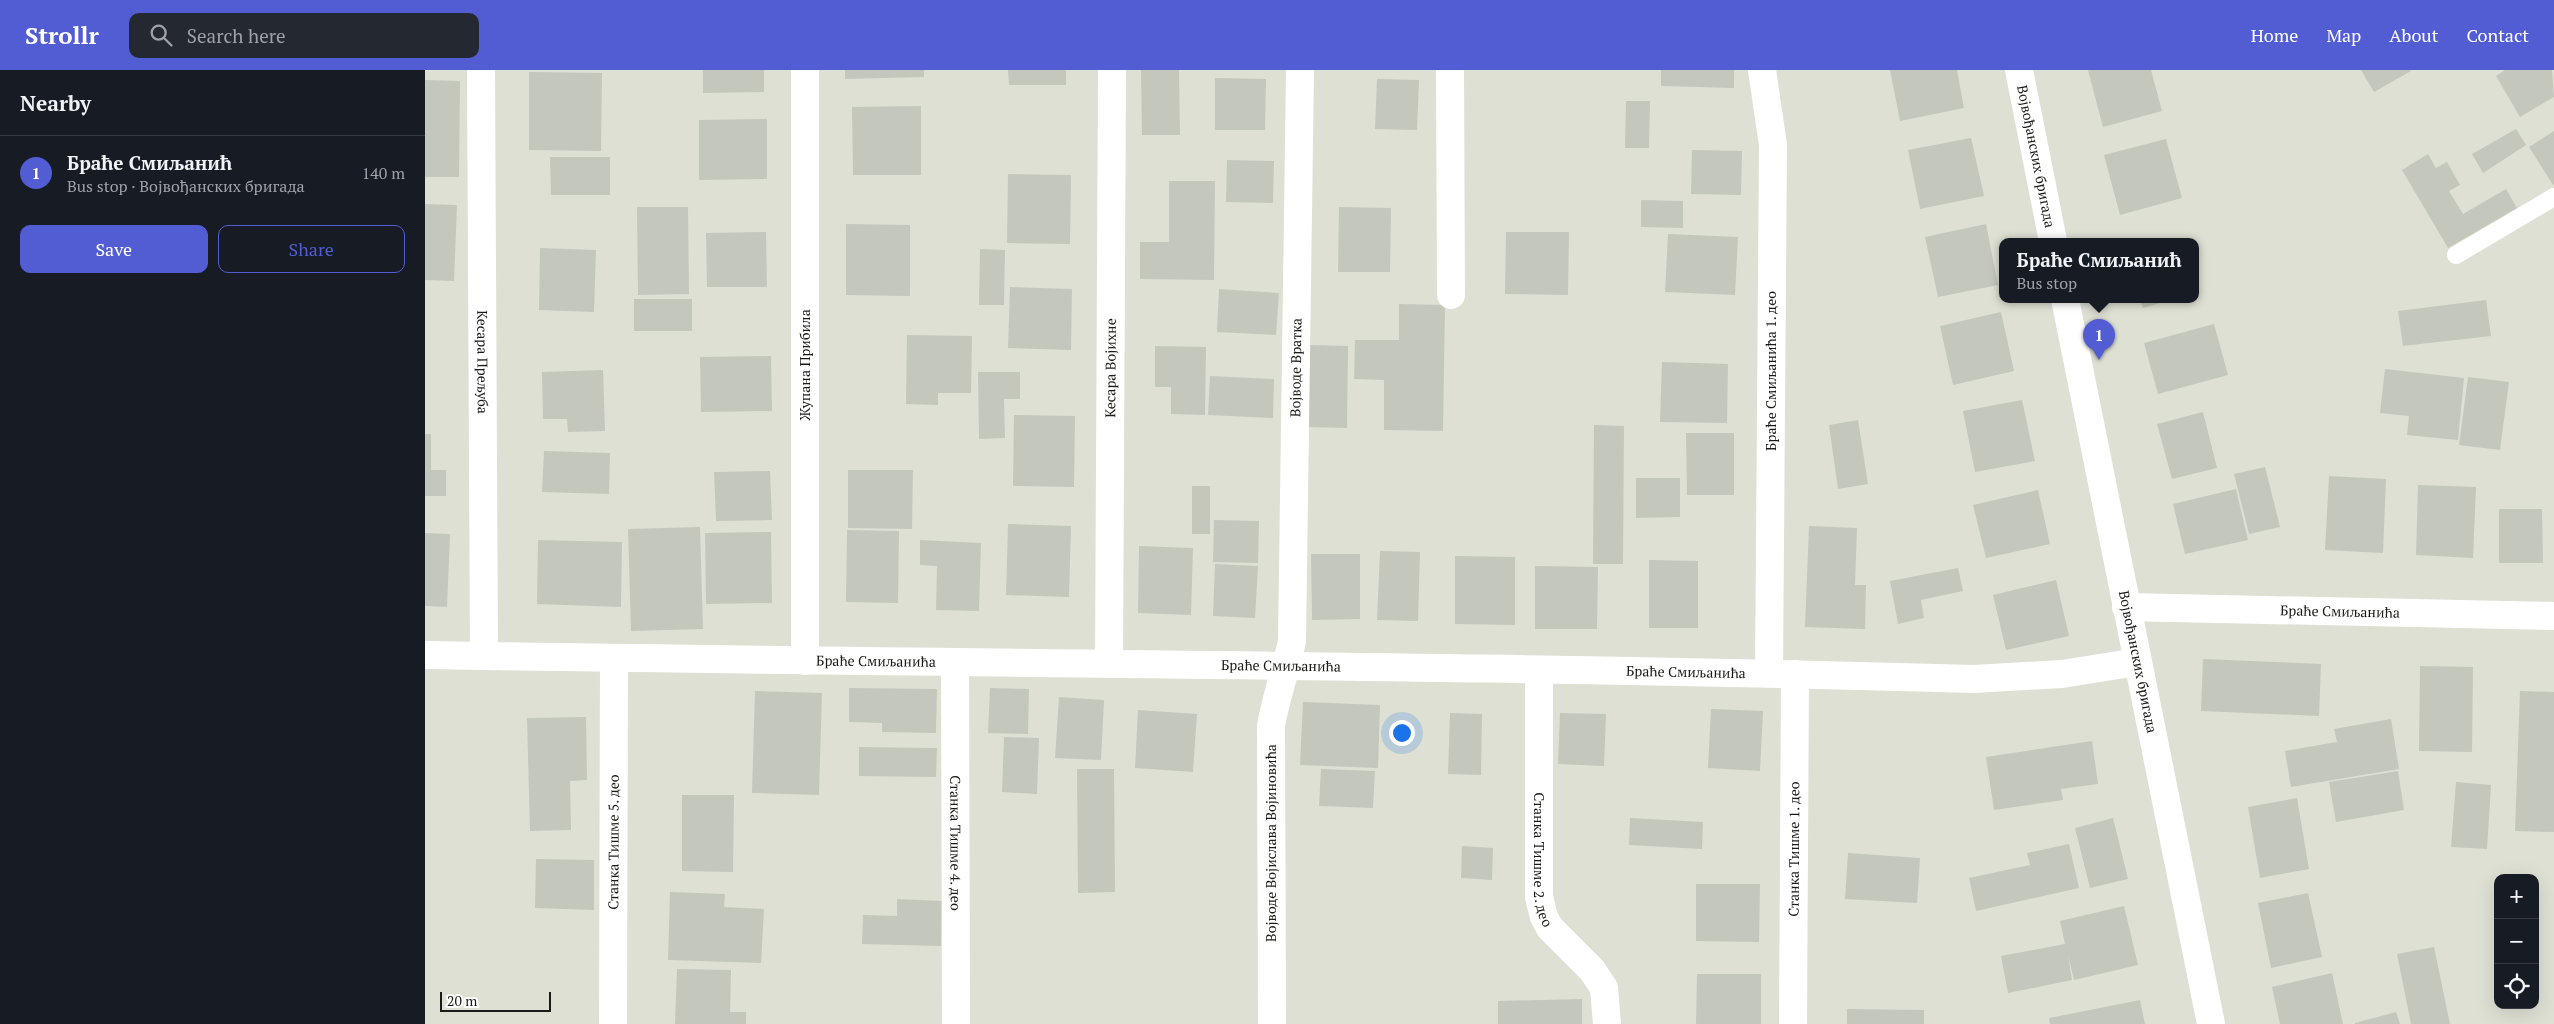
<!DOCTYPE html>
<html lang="en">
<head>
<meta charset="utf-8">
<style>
	:root { --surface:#171b24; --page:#242831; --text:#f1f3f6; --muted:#9ea1a6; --line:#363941; --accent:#525dd3 }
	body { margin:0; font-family:"PT Serif",serif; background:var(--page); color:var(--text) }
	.controls { position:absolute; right:15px; bottom:15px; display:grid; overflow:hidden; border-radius:10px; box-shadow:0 5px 20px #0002 }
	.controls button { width:45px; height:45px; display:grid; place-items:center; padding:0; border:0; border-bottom:1px solid var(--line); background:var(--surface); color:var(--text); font:25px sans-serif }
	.scale { position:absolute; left:15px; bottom:12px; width:111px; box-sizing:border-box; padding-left:5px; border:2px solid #1a1b16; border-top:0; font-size:14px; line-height:18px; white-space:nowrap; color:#1a1b16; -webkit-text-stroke:4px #fff; paint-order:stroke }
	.you { position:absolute; left:976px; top:662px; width:18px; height:18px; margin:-12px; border:4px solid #fff; border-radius:50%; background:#1a73e8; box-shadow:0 0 0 8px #1a73e833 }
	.badge { display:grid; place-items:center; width:32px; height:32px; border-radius:50%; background:var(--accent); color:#fff; font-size:16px; font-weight:700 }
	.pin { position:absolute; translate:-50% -41px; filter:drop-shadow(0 1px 2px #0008) }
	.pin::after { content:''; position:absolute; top:26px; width:18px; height:15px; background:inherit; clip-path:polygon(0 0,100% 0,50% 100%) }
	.popup { position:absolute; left:1574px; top:168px; width:200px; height:65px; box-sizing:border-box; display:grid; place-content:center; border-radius:10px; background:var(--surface); filter:drop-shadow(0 1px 4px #0005); font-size:16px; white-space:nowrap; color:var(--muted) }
	.popup b { font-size:19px; color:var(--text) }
	.popup::after { content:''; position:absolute; left:50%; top:100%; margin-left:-10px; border:10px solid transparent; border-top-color:var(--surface) }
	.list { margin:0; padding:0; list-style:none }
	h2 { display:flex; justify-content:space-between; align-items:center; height:65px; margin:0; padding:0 20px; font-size:21px }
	h2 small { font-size:16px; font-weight:400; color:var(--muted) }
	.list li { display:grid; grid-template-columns:32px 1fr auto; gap:15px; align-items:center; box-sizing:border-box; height:75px; padding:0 20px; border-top:1px solid var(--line) }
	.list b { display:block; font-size:19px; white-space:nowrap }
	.list p { margin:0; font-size:16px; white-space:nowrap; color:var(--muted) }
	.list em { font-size:16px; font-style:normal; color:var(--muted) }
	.actions { display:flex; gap:10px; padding:15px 20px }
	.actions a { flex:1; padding:11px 0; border:1px solid var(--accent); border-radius:10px; text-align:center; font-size:18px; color:var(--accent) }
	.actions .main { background:var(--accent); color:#fff }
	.icon { flex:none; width:28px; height:28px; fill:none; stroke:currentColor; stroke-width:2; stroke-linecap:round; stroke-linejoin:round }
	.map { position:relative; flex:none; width:2129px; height:954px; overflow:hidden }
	header { display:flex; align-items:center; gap:30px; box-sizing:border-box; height:70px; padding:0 25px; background:var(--accent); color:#fff }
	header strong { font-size:24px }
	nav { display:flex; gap:28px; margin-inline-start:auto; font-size:18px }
	.search { width:350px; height:45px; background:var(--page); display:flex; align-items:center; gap:12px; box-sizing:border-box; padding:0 18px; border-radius:10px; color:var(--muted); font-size:19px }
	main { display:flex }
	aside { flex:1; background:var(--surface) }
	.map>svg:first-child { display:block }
</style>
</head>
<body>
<header>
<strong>Strollr</strong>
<div class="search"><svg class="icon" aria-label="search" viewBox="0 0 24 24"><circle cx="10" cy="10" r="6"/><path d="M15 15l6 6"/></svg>Search here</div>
<nav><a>Home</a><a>Map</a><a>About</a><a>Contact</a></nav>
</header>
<main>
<aside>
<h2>Nearby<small></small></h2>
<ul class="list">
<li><span class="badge">1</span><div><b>Браће Смиљанић</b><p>Bus stop · Војвођанских бригада</p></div><em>140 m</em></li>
</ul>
<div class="actions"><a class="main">Save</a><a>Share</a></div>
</aside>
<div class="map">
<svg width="2129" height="954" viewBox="0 0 2129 954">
	<rect width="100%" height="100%" fill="#dee0d4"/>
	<!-- building -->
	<path fill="#c4c7bb" d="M 278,0 L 339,0 L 339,22 L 278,23 Z
		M 420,0 L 499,0 L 499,7 L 420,9 Z
		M 583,0 L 641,0 L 641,15 L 584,15 Z
		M 716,0 L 754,0 L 755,65 L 717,65 Z
		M 1236,0 L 1309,0 L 1309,18 L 1236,16 Z
		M 1465,0 L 1532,0 L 1539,38 L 1475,51 Z
		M 1663,0 L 1726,0 L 1737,41 L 1678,57 Z
		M 1936,0 L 1985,0 L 1986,1 L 1949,22 Z
		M 2080,0 L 2127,0 L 2129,27 L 2095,47 L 2071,6 Z
		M 104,2 L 177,3 L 176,81 L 104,80 Z
		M 790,8 L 841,9 L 840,60 L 790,60 Z
		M 952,9 L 994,10 L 992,60 L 950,59 Z
		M 0,10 L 35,11 L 34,107 L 0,107 Z
		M 1201,31 L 1225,31 L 1224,78 L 1200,78 Z
		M 496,36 L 496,105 L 428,105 L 427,37 Z
		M 342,49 L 342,109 L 274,110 L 274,50 Z
		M 2091,59 L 2101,75 L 2058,103 L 2047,84 Z
		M 2129,61 L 2129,114 L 2128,115 L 2104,77 Z
		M 1546,68 L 1559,126 L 1495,139 L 1483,80 Z
		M 1741,69 L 1757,128 L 1695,145 L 1679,85 Z
		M 1267,80 L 1317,81 L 1316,125 L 1266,124 Z
		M 2003,84 L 2011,98 L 2022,92 L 2035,115 L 2024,121 L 2038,144 L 2081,119 L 2092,138 L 2023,178 L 1977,100 Z
		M 125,87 L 185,87 L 185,125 L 126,125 Z
		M 802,90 L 849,91 L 848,133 L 801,132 Z
		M 583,104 L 646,105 L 645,174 L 582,173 Z
		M 744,111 L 790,111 L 789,210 L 715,209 L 715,172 L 744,172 Z
		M 1216,130 L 1258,131 L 1258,158 L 1216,157 Z
		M 0,134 L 32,135 L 29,211 L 0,210 Z
		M 212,137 L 263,137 L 264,224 L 213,225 Z
		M 914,137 L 966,138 L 965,202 L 913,202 Z
		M 421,154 L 485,155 L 485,226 L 421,225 Z
		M 1561,154 L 1573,215 L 1513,227 L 1500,167 Z
		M 341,162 L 342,217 L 282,217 L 281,163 Z
		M 1081,162 L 1144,162 L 1143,225 L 1080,224 Z
		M 1243,164 L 1313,167 L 1310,225 L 1240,222 Z
		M 115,178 L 171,180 L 169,242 L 114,240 Z
		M 555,179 L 580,180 L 579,235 L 554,235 Z
		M 585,217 L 647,219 L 646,280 L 583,278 Z
		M 794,219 L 854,223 L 851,265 L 792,262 Z
		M 209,229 L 267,229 L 267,261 L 209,261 Z
		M 1715,229 L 1749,229 L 1718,238 Z
		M 2061,230 L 2066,266 L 1978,276 L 1973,241 Z
		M 974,234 L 1020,235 L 1018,361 L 959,360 L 959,310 L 929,309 L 930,270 L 974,270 Z
		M 1576,242 L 1589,301 L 1528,315 L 1515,256 Z
		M 1789,254 L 1803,305 L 1733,324 L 1719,273 Z
		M 482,265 L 547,266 L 546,323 L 513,323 L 513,335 L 481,334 Z
		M 885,275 L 923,276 L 922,358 L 883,357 Z
		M 730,276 L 781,277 L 780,345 L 746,344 L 746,317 L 730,317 Z
		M 346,286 L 347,341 L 276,342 L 275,287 Z
		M 1237,292 L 1303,294 L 1302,353 L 1235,352 Z
		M 1960,299 L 2039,308 L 2033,370 L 1982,365 L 1984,346 L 1955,343 Z
		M 178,300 L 180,361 L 143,362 L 142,349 L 118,349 L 117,302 Z
		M 553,302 L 595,302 L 595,329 L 579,329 L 580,368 L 554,369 Z
		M 785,306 L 849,309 L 848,348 L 783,345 Z
		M 2043,307 L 2084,312 L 2075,380 L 2034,375 Z
		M 1597,330 L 1610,391 L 1550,402 L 1538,341 Z
		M 1778,342 L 1792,398 L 1747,409 L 1732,354 Z
		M 589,345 L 650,346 L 649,417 L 588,416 Z
		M 1433,350 L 1443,414 L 1413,419 L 1404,355 Z
		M 1169,355 L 1199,356 L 1198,494 L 1168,494 Z
		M 1261,363 L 1309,363 L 1309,425 L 1262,425 Z
		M 0,364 L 6,364 L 6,400 L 21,400 L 21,426 L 0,426 Z
		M 119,381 L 185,383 L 184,424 L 117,422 Z
		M 1840,397 L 1855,457 L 1824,464 L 1809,404 Z
		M 423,400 L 488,400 L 487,459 L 423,458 Z
		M 345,401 L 347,450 L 291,451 L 289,402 Z
		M 1904,406 L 1961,409 L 1958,483 L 1900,480 Z
		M 1211,408 L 1255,408 L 1255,447 L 1211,448 Z
		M 1993,415 L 2051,417 L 2048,488 L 1991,485 Z
		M 767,416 L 785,416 L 785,464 L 767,464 Z
		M 1811,419 L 1823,470 L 1760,484 L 1748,434 Z
		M 1613,420 L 1625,474 L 1561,488 L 1548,435 Z
		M 2074,439 L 2117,439 L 2118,493 L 2074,493 Z
		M 789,450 L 834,451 L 833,493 L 788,492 Z
		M 583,454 L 646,456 L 644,527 L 581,525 Z
		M 1384,456 L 1432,458 L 1430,515 L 1441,515 L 1440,559 L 1380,557 Z
		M 275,457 L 278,559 L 206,561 L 203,459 Z
		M 422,460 L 474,461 L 473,533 L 421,532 Z
		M 346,462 L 347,533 L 281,534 L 280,463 Z
		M 0,463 L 25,464 L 22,537 L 0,536 Z
		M 113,470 L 197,472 L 196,537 L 112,534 Z
		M 495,470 L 556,473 L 554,541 L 511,540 L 512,496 L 495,495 Z
		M 714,476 L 768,478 L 766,545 L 713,543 Z
		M 955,481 L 995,482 L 993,551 L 952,550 Z
		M 886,484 L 935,484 L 935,549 L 887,550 Z
		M 1030,486 L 1090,487 L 1090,555 L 1030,554 Z
		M 1224,490 L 1273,491 L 1273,558 L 1224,558 Z
		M 790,494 L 833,496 L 830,548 L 788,546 Z
		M 1110,496 L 1173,497 L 1172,559 L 1110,559 Z
		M 1533,498 L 1538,521 L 1496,530 L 1499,548 L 1473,554 L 1465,511 Z
		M 1631,510 L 1644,566 L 1581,580 L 1568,525 Z
		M 1778,589 L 1896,594 L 1894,646 L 1776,641 Z
		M 1995,596 L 2048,597 L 2047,682 L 1994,681 Z
		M 424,618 L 512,619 L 511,663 L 457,662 L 457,653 L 424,652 Z
		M 565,618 L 604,619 L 603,664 L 563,663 Z
		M 330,621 L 397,623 L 394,725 L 327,723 Z
		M 2095,621 L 2129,622 L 2129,762 L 2090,761 Z
		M 634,627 L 679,630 L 676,690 L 630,688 Z
		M 878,632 L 955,635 L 953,698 L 875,695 Z
		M 1286,639 L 1338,641 L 1335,701 L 1283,698 Z
		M 713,640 L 772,644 L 768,702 L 710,698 Z
		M 1025,643 L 1057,644 L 1056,705 L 1023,704 Z
		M 1135,643 L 1181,644 L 1179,696 L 1133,694 Z
		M 161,647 L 162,710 L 145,711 L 146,760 L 105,761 L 102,648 Z
		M 1966,649 L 1974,699 L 1866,717 L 1860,681 L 1912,672 L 1909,659 Z
		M 579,667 L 614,668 L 612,724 L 577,722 Z
		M 1667,671 L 1673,714 L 1636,719 L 1638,730 L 1569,740 L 1561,687 Z
		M 434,677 L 512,678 L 511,707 L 434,706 Z
		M 652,699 L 689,699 L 690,822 L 653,823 Z
		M 896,699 L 950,701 L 948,738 L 894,736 Z
		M 1973,701 L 1979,740 L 1911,752 L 1904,712 Z
		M 2031,712 L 2066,715 L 2062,779 L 2026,777 Z
		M 257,725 L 309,725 L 308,802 L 257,801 Z
		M 1872,728 L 1884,799 L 1835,808 L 1823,737 Z
		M 1205,748 L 1278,752 L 1277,779 L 1204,775 Z
		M 1688,748 L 1703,809 L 1665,818 L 1650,758 Z
		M 1644,774 L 1654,818 L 1551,841 L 1544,808 L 1605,795 L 1602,783 Z
		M 1037,776 L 1068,778 L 1067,810 L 1036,808 Z
		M 1423,783 L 1495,788 L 1492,833 L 1420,829 Z
		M 111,789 L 169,790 L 169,840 L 110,838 Z
		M 1271,814 L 1335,814 L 1334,872 L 1271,871 Z
		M 245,822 L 300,824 L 299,837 L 339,839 L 336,893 L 243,890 Z
		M 1883,823 L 1897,887 L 1846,898 L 1833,833 Z
		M 472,829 L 517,831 L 516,876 L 437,874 L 438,845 L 472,846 Z
		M 1699,836 L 1713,895 L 1649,910 L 1643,885 L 1647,910 L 1583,923 L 1576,886 L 1640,874 L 1635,851 Z
		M 2009,877 L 2025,954 L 1986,954 L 1972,884 Z
		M 252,899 L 306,900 L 305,942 L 321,942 L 321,954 L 250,954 Z
		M 1907,903 L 1918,954 L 1855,954 L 1847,917 Z
		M 1272,904 L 1336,904 L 1336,954 L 1271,954 Z
		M 1157,929 L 1157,954 L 1073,954 L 1073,931 Z
		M 1715,930 L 1720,954 L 1625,954 L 1624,948 Z
		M 1422,939 L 1499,940 L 1499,954 L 1422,954 Z
		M 1971,942 L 1975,954 L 1930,954 L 1930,953 Z"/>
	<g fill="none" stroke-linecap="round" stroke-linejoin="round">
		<!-- lane -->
		<path stroke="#fff" stroke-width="18" d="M 2031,185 L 2129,127"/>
		<!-- street -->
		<g stroke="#fff" stroke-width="28">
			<path id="s1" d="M 56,0 L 59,586"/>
			<path d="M 380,0 L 380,591"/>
			<path d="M 1025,0 L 1026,225"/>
			<path d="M 1337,0 L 1348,75 L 1344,603"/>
			<path id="s2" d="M 1701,537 L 2129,546"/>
			<path id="s3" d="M 0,585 C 516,594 1033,594 1549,609 L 1637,604 L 1712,592"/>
			<path id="s4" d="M 530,592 L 531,954"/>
			<path id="s5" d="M 684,594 L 687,0"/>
			<path id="s6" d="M 1114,601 L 1114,827 L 1119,847 L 1125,858 L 1167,900 L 1179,918 L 1182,954"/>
			<path id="s7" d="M 188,954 L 189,588"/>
			<path id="s8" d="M 847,954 L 846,656 C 851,627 861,600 867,571 L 875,0"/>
			<path id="s9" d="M 1368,954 L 1370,604"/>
		</g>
		<!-- secondary -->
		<g stroke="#fff" stroke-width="28">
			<path id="s10" d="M 1594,0 L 1628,171"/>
			<path id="s11" d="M 1640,229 L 1786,954"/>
		</g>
	</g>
	<g text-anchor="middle" stroke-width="4" stroke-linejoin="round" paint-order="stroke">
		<!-- street labels -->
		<g font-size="14" fill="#1a1b16" stroke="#fff">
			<text dy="5" stroke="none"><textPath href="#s10" startOffset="88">Војвођанских бригада</textPath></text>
			<text dy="5" stroke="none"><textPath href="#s1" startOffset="292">Кесара Прељуба</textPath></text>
			<text transform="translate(380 295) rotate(-90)" y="5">Жупана Прибила</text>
			<text dy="5" stroke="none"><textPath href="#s5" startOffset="296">Кесара Војихне</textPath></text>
			<text dy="5" stroke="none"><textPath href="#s8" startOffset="659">Војводе Вратка</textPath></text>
			<text transform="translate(1346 301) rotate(-90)" y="5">Браће Смиљанића 1. део</text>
			<text dy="5" stroke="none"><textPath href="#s2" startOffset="214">Браће Смиљанића</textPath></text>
			<text dy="5" stroke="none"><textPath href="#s3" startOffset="451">Браће Смиљанића</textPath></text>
			<text dy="5" stroke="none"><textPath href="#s11" startOffset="370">Војвођанских бригада</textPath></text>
			<text dy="5" stroke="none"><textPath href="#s3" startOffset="856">Браће Смиљанића</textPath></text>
			<text dy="5" stroke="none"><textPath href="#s3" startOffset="1261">Браће Смиљанића</textPath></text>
			<text dy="5" stroke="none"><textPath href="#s7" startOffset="182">Станка Тишме 5. део</textPath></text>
			<text dy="5" stroke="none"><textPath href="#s4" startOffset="181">Станка Тишме 4. део</textPath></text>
			<text transform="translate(846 773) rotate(-90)" y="5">Војводе Војислава Војиновића</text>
			<text dy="5" stroke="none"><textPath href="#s9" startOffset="175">Станка Тишме 1. део</textPath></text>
			<text dy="5" stroke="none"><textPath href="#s6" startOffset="189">Станка Тишме 2. део</textPath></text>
		</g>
	</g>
</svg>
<div class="controls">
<button>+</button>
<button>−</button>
<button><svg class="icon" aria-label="locate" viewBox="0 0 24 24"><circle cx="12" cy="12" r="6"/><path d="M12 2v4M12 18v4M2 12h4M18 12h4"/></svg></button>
</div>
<div class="scale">20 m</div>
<div class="you"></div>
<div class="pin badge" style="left:1674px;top:290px">1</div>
<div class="popup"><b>Браће Смиљанић</b>Bus stop</div>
</div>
</main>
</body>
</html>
